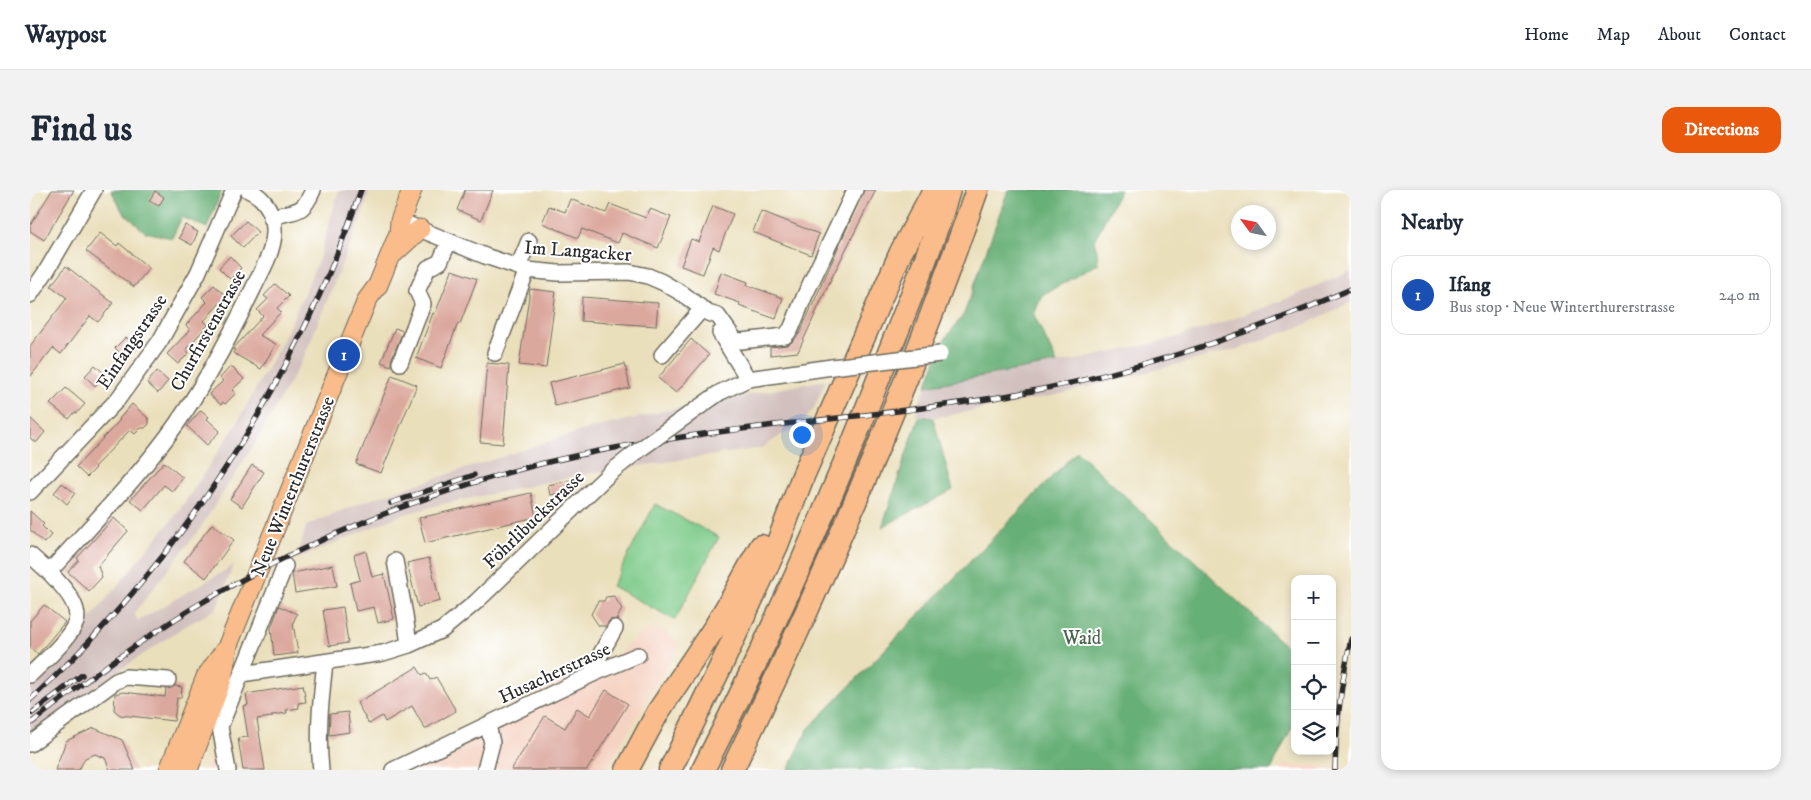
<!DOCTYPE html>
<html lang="en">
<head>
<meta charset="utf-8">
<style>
	:root { --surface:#fff; --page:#f2f2f3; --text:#1f2937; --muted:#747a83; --line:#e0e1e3; --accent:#ea580c }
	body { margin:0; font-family:"IM FELL DW Pica",serif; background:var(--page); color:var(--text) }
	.controls { position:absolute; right:15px; bottom:15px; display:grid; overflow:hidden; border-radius:10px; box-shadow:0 2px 8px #0003 }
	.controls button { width:45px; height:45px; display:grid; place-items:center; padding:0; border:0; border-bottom:1px solid var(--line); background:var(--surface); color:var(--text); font:25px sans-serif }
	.compass { position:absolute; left:1201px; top:15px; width:45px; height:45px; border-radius:50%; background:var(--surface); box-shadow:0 2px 8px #0003; rotate:303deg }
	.you { position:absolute; left:771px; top:244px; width:18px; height:18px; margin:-12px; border:4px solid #fff; border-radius:50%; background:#1a73e8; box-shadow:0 0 0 8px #1a73e833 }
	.badge { display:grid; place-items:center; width:32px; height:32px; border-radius:50%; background:var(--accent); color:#fff; font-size:16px; font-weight:700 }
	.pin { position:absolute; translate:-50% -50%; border:2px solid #fff; box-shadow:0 1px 5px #0006 }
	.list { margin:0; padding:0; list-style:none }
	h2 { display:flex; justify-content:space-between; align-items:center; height:65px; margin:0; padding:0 20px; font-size:21px }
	h2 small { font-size:16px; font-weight:400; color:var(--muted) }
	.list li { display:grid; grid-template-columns:32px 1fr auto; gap:15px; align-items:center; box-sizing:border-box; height:80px; margin:0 10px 10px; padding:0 10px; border:1px solid var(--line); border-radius:15px }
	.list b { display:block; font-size:19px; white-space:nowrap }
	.list p { margin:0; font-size:16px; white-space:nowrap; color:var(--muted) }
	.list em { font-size:16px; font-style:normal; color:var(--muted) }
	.icon { flex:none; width:28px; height:28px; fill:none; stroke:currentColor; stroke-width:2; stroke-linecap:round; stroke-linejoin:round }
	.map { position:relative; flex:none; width:1321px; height:580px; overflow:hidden; border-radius:15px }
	header { display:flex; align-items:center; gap:30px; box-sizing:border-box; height:70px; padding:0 25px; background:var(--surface); border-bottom:1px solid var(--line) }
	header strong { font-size:24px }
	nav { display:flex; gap:28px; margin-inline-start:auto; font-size:18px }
	.intro { display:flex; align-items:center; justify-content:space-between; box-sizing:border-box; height:120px; padding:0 30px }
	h1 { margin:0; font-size:35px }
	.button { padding:12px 22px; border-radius:15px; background:var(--accent); color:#fff; font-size:18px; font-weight:700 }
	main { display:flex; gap:30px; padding:0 30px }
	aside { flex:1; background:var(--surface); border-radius:15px; box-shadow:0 2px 8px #0003 }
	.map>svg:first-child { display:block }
</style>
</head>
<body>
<header>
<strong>Waypost</strong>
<nav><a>Home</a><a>Map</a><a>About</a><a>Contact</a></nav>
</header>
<div class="intro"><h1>Find us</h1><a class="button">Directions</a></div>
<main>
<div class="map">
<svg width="1321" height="580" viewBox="0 0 1321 580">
	<rect width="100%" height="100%" fill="#fff"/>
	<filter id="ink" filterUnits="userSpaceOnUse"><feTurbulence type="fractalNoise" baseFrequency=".02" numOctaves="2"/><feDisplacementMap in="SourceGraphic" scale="10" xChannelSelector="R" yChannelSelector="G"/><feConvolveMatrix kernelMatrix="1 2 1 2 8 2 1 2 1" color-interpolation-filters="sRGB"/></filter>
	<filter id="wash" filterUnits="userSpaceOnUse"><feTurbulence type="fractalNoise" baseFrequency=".0096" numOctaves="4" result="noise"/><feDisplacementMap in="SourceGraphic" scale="20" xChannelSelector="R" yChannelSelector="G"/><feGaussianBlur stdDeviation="1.12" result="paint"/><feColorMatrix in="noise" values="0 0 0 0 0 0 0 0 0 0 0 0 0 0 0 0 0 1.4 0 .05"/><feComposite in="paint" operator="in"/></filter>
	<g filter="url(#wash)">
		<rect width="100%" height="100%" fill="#eadfbb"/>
		<!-- built -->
		<path fill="#f5d3c2" d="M 634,439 L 650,455 L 576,580 L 349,580 L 591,462 L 614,440 Z
			M 187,549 L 194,580 L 175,580 Z
			M 1254,574 L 1321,578 L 1321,580 L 1251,580 Z"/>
		<!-- industrial -->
		<path fill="#d1c0bd" d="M 309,0 L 340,0 L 334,20 L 274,167 L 226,252 L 169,340 L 104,423 L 108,431 L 204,375 L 186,419 L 152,438 L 56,503 L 0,545 L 0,490 L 59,430 L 149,321 L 204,238 L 255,146 L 289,69 Z
			M 1321,80 L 1321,112 L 1272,136 L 1211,158 L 1027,205 L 903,228 L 885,225 L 896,196 L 1052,169 L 1138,150 L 1189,134 L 1264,106 Z
			M 796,190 L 784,218 L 768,239 L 756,242 L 732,258 L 561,283 L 412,314 L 371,325 L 267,369 L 276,336 L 333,312 L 551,241 L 643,219 Z"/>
		<!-- green -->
		<path fill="#7ecb8a" stroke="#547b5a" d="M 625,314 L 689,347 L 645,430 L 582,396 Z"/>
		<!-- forest -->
		<path fill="#66af76" stroke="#486d50" d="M 81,0 L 192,0 L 177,38 L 152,27 L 142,48 L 115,42 L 92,21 Z
			M 978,0 L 1090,0 L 1064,51 L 1067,60 L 1068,74 L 1012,105 L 1004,125 L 1027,173 L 896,196 L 913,152 L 934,124 Z
			M 889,226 L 903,228 L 923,300 L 852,337 Z
			M 1047,261 L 1265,465 L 1265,531 L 1241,580 L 758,580 L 778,539 Z"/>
		<g id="blocks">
			<!-- building -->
			<path fill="#dba89e" d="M 22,0 L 44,0 L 14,50 L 0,41 L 0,36 Z
				M 435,0 L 463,0 L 451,30 L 427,20 Z
				M 834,0 L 846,0 L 802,87 L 768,162 L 740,165 L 740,157 L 757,155 L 762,152 L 770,143 Z
				M 125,1 L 134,7 L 129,16 L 119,11 Z
				M 540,9 L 576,23 L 580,14 L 616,28 L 620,19 L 641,27 L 628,58 L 592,43 L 588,53 L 552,39 L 548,48 L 512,33 L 519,16 L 535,22 Z
				M 683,16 L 703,24 L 689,60 L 683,57 L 673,84 L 651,76 L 661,49 L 669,52 Z
				M 731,21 L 789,44 L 781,65 L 723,42 Z
				M 216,31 L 228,42 L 213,58 L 201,46 Z
				M 155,35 L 168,42 L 162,55 L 149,48 Z
				M 70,43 L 87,56 L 89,53 L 119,78 L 104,97 L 56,61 Z
				M 200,66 L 211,78 L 200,89 L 189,78 Z
				M 36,76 L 83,113 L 68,132 L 60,126 L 31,164 L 23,158 L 0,187 L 0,156 L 37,108 L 21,96 Z
				M 422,80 L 447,89 L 430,134 L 428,133 L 411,178 L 386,168 L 403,123 L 405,124 Z
				M 691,82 L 718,92 L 717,95 L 753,108 L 746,129 L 709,116 L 710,113 L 684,104 Z
				M 245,94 L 259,106 L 247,118 L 251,122 L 229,145 L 246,154 L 231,179 L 203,163 L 205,160 L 203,159 L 233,126 L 227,120 L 238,109 L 234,106 Z
				M 184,95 L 196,106 L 174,131 L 178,135 L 156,159 L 159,163 L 148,174 L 137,164 L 160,140 L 156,135 L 177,112 L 172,107 Z
				M 500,99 L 526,102 L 516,178 L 489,175 Z
				M 552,107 L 628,113 L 626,136 L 551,131 Z
				M 365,138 L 373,141 L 361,170 L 361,176 L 351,172 Z
				M 96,147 L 107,158 L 96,169 L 85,158 Z
				M 661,149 L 679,165 L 646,203 L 628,188 Z
				M 457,173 L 479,175 L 473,254 L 450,252 Z
				M 595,174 L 600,198 L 525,216 L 519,193 Z
				M 65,175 L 76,185 L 65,196 L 55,186 Z
				M 201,176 L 214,189 L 202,200 L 206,203 L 195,214 L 193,212 L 191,215 L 179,204 L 193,191 L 190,188 Z
				M 127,181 L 138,191 L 128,203 L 117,193 Z
				M 362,185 L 387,195 L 351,283 L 326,274 Z
				M 36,198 L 55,214 L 47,223 L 45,222 L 39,229 L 20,214 Z
				M 102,214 L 119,229 L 119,234 L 115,238 L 111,238 L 105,244 L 100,240 L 64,277 L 66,278 L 57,287 L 46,277 L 90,230 L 89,229 Z
				M 171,220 L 179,227 L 177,229 L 190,241 L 177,255 L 157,236 Z
				M 0,228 L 15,242 L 6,253 L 0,248 Z
				M 134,272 L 153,288 L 142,301 L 134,295 L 113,320 L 100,310 Z
				M 222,275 L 234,282 L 212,317 L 200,309 Z
				M 542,290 L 544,300 L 520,305 L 518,295 Z
				M 32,293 L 45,303 L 37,314 L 24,303 Z
				M 501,303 L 506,327 L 395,353 L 389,328 Z
				M 0,321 L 14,334 L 12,336 L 21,345 L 14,353 L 0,340 Z
				M 84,328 L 98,341 L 68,376 L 72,387 L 59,401 L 38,382 L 49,370 L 47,368 Z
				M 182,334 L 204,350 L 176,388 L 154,371 Z
				M 336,361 L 342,387 L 354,384 L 364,429 L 348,433 L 344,417 L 326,421 L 320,393 L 330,390 L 324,365 Z
				M 399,368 L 410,411 L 388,417 L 377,373 Z
				M 303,375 L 307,396 L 265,403 L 262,383 Z
				M 584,406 L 592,419 L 587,429 L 580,430 L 576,436 L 569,436 L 561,424 L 568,411 L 574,411 L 576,407 Z
				M 14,415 L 35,432 L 8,464 L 0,458 L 0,431 Z
				M 249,416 L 267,424 L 263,433 L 268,463 L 244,466 L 241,438 Z
				M 313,417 L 318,453 L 299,456 L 293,420 Z
				M 387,477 L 392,485 L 396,483 L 400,490 L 406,487 L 426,521 L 395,539 L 382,516 L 355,532 L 352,526 L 339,534 L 327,513 Z
				M 273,495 L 276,512 L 268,513 L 269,518 L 256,520 L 257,523 L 242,525 L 242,527 L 227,529 L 235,580 L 213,580 L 208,548 L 218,547 L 213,516 L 218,515 L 216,504 Z
				M 145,496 L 152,497 L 151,508 L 147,508 L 144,531 L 90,525 L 84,520 L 85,504 L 93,502 L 135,507 L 136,499 Z
				M 576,500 L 598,514 L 557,580 L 481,580 L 515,526 L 535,538 L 547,518 L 560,526 Z
				M 318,522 L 320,542 L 299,545 L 300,524 Z
				M 64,538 L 92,550 L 105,580 L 80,580 L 75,568 L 65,564 L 55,568 L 49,580 L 25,580 L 36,551 Z"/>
		</g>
	</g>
	<g filter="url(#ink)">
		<use href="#blocks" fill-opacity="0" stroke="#6e6a5d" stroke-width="1"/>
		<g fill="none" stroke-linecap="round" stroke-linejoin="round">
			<defs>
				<path id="minor" d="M 241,28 C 265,18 271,28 283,0
					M 370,31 L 455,66 L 497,80 L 528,83 L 599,82 L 618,86 L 632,92 L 653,104 L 678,123 L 688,126 L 705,150 L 711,151 L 755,146 L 761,139 L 775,105 L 825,0
					M 488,77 L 499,51
					M 0,105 L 17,80 L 64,0
					M 690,143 L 718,189
					M 465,163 L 497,80
					M 632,165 L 672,119
					M 370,173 L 393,114 L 387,101 L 398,78 L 410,72 L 419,51
					M 689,203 L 718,189 L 802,177
					M 0,302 L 88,209 L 130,151 L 168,83 L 204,0
					M 0,365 C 15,378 53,410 46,432 C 39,450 13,472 0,485
					M 365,371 L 375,425 L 379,455
					M 19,382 C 59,338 101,295 137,247 C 171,202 198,151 223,99 C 231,82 243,63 244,43 C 245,24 235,7 218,0
					M 565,483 L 563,478 L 585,438
					M 212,484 L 353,463 L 379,455 L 412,440 L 446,412 L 580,283
					M 0,554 L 86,491 L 96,487 L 138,490
					M 198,580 L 190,537 L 255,376
					M 291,580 C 287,543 291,509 295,472
					M 363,580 L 565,483 L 608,465
					M 455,580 L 462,553 L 458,535"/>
				<path id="major" d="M 363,64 L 390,39
					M 139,580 L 176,487 L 195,460
					M 158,580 L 192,489 L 198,455 L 337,110 L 348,95 L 369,43 L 370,31 L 382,0"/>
				<path id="highway" d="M 597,580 L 628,522 L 685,437 L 705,403 L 731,356
					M 640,580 L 689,480 L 747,355 L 773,286 L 871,62 L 904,0
					M 673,580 C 741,446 802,309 856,170 C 878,114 902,57 919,0
					M 702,580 C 794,391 878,198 947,0"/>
			</defs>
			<!-- minor casing -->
			<use href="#minor" stroke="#6e6a5d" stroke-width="18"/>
			<!-- major casing -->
			<use href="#major" stroke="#6e6a5d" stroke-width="21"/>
			<!-- highway casing -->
			<use href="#highway" stroke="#6e6a5d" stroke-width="25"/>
			<!-- minor -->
			<use href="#minor" stroke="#fff" stroke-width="15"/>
			<!-- major -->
			<use href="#major" stroke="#f9bc8a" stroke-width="19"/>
			<!-- highway -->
			<use href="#highway" stroke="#f9bc8a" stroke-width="22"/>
			<defs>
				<path id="rail" d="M 361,313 L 444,285
					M 0,510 C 151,371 264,194 331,0
					M 2,523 L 52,485
					M 0,534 C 52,493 105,454 161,419 C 270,353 390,304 514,273 C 661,237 813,232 963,208 C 1087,188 1206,150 1321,99
					M 1305,580 C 1306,536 1311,492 1321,449"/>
			</defs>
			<!-- rail casing -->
			<use href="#rail" stroke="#2b2b2b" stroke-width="5.5"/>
			<!-- rail -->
			<use href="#rail" stroke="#fff" stroke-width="4" stroke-dasharray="11" stroke-linecap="butt"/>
			<defs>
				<path id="minor-bridge" d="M 802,177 L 910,164
					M 580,283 L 609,260 L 689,203"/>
			</defs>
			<!-- minor-bridge casing -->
			<use href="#minor-bridge" stroke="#6e6a5d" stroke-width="18" stroke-linecap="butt"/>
			<!-- minor-bridge -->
			<use href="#minor-bridge" stroke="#fff" stroke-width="15"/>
		</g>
	</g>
	<g text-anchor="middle" stroke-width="4" stroke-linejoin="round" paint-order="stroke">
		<!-- street labels -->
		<g font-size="19" fill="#2b2b2b" stroke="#fff">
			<text transform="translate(548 60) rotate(4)" y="7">Im Langacker</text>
			<text transform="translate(177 140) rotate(-61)" y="7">Churfirstenstrasse</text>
			<text transform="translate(101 151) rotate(-56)" y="7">Einfangstrasse</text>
			<text transform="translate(262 296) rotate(-68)" y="7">Neue Winterthurerstrasse</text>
			<text transform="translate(503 329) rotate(-44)" y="7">Föhrlibuckstrasse</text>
			<text transform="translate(524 482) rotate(-25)" y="7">Husacherstrasse</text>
		</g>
		<!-- park labels -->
		<g font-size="19" fill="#48634c" stroke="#fff">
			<text x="1052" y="454">Waid</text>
		</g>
	</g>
</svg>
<div class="controls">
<button>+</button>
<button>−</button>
<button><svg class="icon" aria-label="locate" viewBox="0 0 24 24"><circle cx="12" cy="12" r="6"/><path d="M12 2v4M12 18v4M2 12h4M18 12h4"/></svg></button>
<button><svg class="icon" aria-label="layers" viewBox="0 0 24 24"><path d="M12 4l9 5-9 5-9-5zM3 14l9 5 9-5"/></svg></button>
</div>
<svg class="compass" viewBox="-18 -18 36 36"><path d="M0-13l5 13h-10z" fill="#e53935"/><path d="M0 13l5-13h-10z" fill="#747a83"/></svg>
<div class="you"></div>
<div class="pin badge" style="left:314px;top:165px;background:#1a4fb4">1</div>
</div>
<aside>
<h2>Nearby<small></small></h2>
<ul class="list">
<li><span class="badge" style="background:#1a4fb4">1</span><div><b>Ifang</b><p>Bus stop · Neue Winterthurerstrasse</p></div><em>240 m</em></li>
</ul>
</aside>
</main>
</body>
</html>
